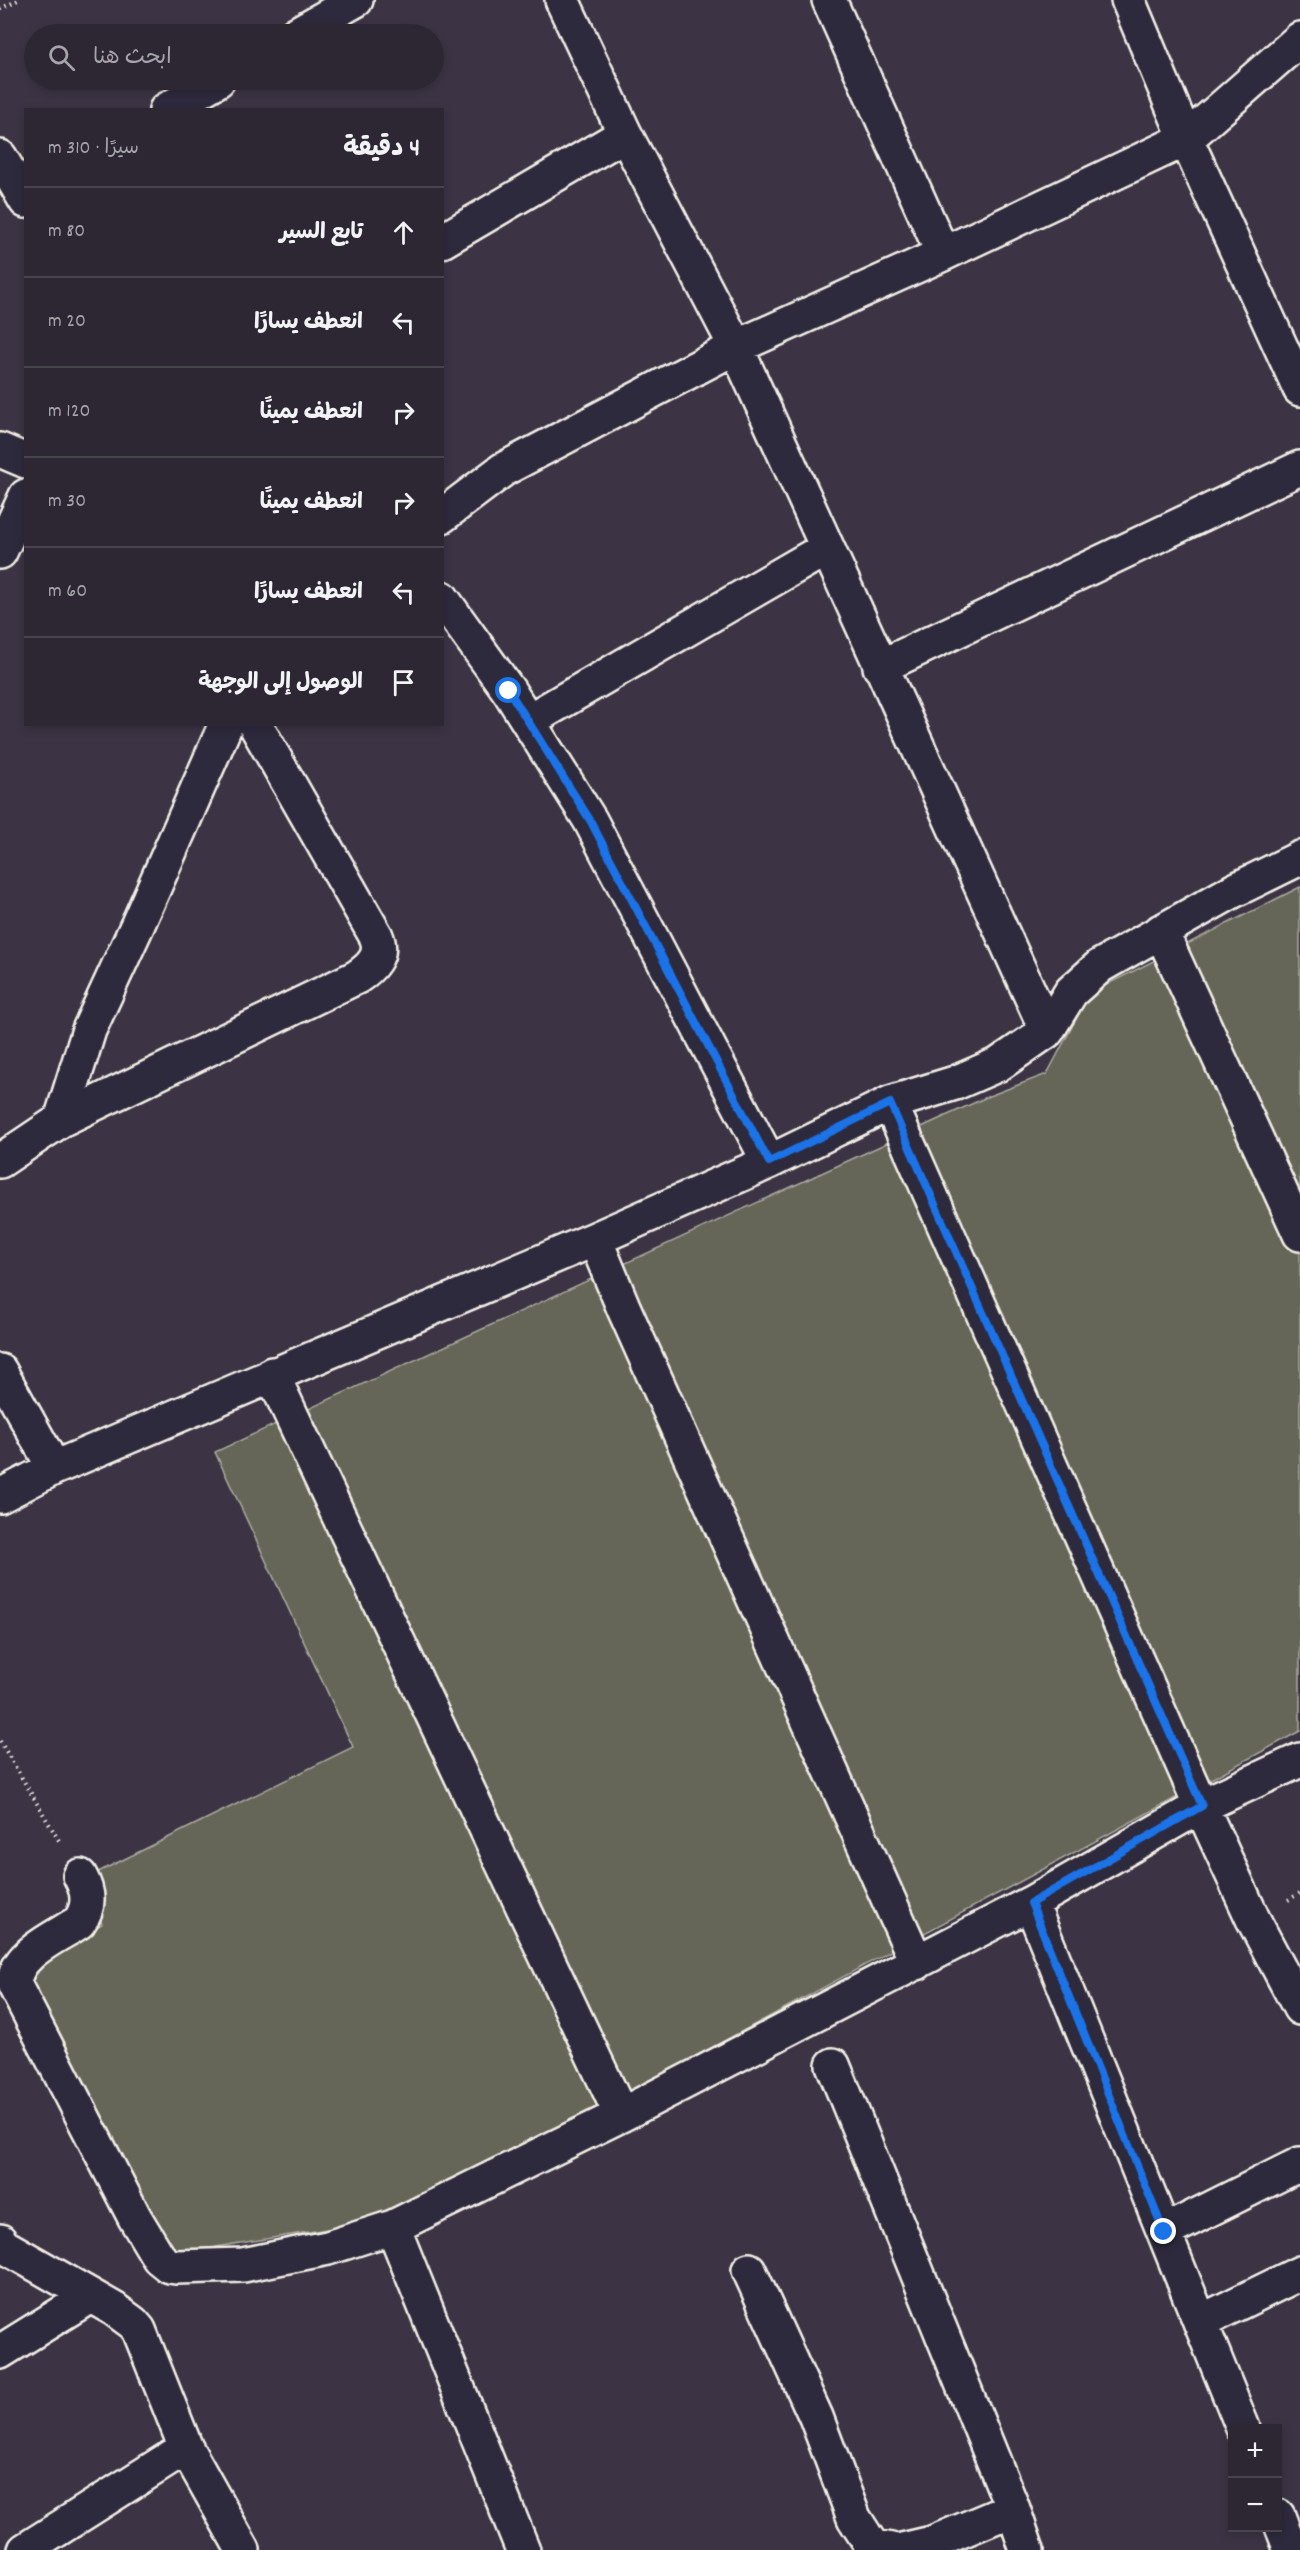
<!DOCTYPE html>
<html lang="ar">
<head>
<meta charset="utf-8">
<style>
	:root { --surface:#2d2733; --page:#352f3b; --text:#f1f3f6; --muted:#a7a5ac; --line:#48444e }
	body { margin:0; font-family:Dekko,"Playpen Sans Arabic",sans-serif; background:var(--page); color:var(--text); direction:rtl }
	.controls { position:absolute; right:18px; bottom:18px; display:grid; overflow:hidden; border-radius:0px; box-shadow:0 3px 9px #0003 }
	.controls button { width:54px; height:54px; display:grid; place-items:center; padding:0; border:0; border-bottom:2px solid var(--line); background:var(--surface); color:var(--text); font:30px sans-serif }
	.stop { position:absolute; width:18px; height:18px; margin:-14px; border:4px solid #1a73e8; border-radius:50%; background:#fff }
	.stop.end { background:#1a73e8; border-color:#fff; box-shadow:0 2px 6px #0008 }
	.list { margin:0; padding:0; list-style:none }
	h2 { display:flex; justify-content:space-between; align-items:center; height:78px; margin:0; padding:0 24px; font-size:26px }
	h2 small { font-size:20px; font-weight:400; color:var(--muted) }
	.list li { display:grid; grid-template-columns:39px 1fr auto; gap:18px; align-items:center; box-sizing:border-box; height:90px; padding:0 24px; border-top:2px solid var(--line) }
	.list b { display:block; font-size:22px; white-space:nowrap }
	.list em { font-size:20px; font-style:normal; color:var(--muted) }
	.icon { flex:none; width:33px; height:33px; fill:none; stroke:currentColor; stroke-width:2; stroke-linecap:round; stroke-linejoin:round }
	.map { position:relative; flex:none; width:1300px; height:2550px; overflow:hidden; direction:ltr }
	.search { position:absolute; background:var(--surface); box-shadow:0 3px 9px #0003; left:24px; top:24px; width:420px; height:66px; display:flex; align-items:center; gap:15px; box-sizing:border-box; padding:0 21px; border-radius:33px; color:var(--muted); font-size:22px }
	.panel { position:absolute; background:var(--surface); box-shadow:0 3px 9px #0003; left:24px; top:108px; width:420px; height:618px; border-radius:0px; direction:rtl }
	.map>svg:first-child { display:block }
</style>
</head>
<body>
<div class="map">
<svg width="1300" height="2550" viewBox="0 0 1300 2550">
	<rect width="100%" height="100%" fill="#3c3444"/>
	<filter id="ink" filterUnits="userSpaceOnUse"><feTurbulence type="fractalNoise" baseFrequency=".0167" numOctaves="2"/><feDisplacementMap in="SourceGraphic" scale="12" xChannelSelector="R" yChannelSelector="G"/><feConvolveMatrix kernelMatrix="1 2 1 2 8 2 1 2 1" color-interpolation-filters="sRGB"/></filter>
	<g filter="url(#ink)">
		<!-- green -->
		<path fill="#656658" stroke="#acaca0" stroke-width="1.5" d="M 1300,887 L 1300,1731 L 551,2134 L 388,2219 L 216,2247 L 169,2263 L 19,1973 L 102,1924 L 92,1875 L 353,1747 L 215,1452 L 989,1096 L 1047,1074 L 1090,993 Z"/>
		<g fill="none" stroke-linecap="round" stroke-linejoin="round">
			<defs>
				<path id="street" d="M 562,0 L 625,134 L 736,347 L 1047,1031
					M 829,0 L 943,254
					M 1128,0 L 1186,139 L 1300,389
					M 296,34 L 356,0
					M 166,110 L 218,80
					M 0,157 L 26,201
					M 442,241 L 625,134
					M 0,450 L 26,461
					M 442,516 L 504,469 L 736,347 L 943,254 L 1186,139 L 1300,39
					M 0,552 L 26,496
					M 442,598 L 509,691 L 590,820 L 769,1162
					M 880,667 L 1300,468
					M 528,721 L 827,548
					M 226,724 L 138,924 L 89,1030 L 61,1120 L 357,977 C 372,967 384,955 376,936 L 255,724
					M 1161,931 L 1300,1234
					M 890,1103 L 1201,1806 L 1253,1919 L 1300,2008
					M 0,1161 L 61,1120
					M 595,1239 L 624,1309 L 917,1963
					M 0,1371 L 54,1468
					M 272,1374 L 621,2115
					M 0,1496 L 54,1468 L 595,1239 L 769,1162 L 890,1103 L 955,1083 L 999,1064 L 1047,1031 L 1071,992 L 1100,966 L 1233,891 L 1300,858
					M 80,1876 C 89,1892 90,1907 79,1922 C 57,1937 15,1953 14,1984 L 135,2218 L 159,2258 L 169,2266 L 176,2267 L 243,2265 L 328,2248 L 393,2227 L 621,2115 L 1031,1903 L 1201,1806 L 1300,1760
					M 1031,1903 L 1243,2428
					M 833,2065 L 1013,2509 L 1027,2550
					M 393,2227 L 523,2550
					M 1164,2232 L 1300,2164
					M 0,2241 L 2,2245 L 114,2309 L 133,2323 L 139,2330 L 186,2448 L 243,2550
					M 749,2270 L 816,2417 L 854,2518 L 872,2546 L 891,2550
					M 1200,2322 L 1300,2273
					M 0,2352 L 90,2296
					M 1278,2516 L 1291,2550
					M 25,2550 L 186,2448
					M 902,2550 L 932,2543 L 1013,2509"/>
			</defs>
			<!-- street casing -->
			<use href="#street" stroke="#f4f1e8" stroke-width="38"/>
			<!-- path -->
			<path stroke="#f4f1e8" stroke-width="4" stroke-dasharray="1.5 4.5" stroke-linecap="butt" d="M 0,9 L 18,0
				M 0,1741 L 61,1844
				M 1288,1900 L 1300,1893"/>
			<!-- street -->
			<use href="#street" stroke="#2f2a3d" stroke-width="33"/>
		</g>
	</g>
	<g fill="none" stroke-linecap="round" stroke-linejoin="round" filter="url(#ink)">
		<!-- route -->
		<path stroke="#1a73e8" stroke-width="8" d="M 509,691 L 590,820 L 769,1162 L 890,1103 L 1202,1806 L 1031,1903 L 1164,2232"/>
	</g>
</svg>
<div class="controls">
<button>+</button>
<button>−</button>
</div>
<div class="stop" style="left:509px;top:691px"></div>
<div class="stop end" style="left:1164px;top:2232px"></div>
<div class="search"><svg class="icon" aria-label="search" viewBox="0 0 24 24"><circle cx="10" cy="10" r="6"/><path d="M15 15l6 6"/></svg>ابحث هنا</div>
<section class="panel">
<h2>4 دقيقة<small>سيرًا · 310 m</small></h2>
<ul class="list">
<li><svg class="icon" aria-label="ahead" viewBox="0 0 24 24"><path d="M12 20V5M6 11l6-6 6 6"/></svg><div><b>تابع السير</b></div><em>80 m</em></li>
<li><svg class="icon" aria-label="left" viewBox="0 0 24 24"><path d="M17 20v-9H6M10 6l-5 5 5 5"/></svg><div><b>انعطف يسارًا</b></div><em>20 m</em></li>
<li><svg class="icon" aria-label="right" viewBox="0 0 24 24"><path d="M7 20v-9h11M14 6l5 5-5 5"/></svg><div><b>انعطف يمينًا</b></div><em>120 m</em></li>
<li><svg class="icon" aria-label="right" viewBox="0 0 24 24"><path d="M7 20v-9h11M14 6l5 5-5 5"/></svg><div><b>انعطف يمينًا</b></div><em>30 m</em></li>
<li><svg class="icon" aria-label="left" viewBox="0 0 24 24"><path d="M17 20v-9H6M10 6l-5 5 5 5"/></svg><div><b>انعطف يسارًا</b></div><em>60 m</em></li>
<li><svg class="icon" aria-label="arrive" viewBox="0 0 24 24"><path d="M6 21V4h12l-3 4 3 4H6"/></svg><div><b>الوصول إلى الوجهة</b></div></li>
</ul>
</section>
</div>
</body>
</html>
